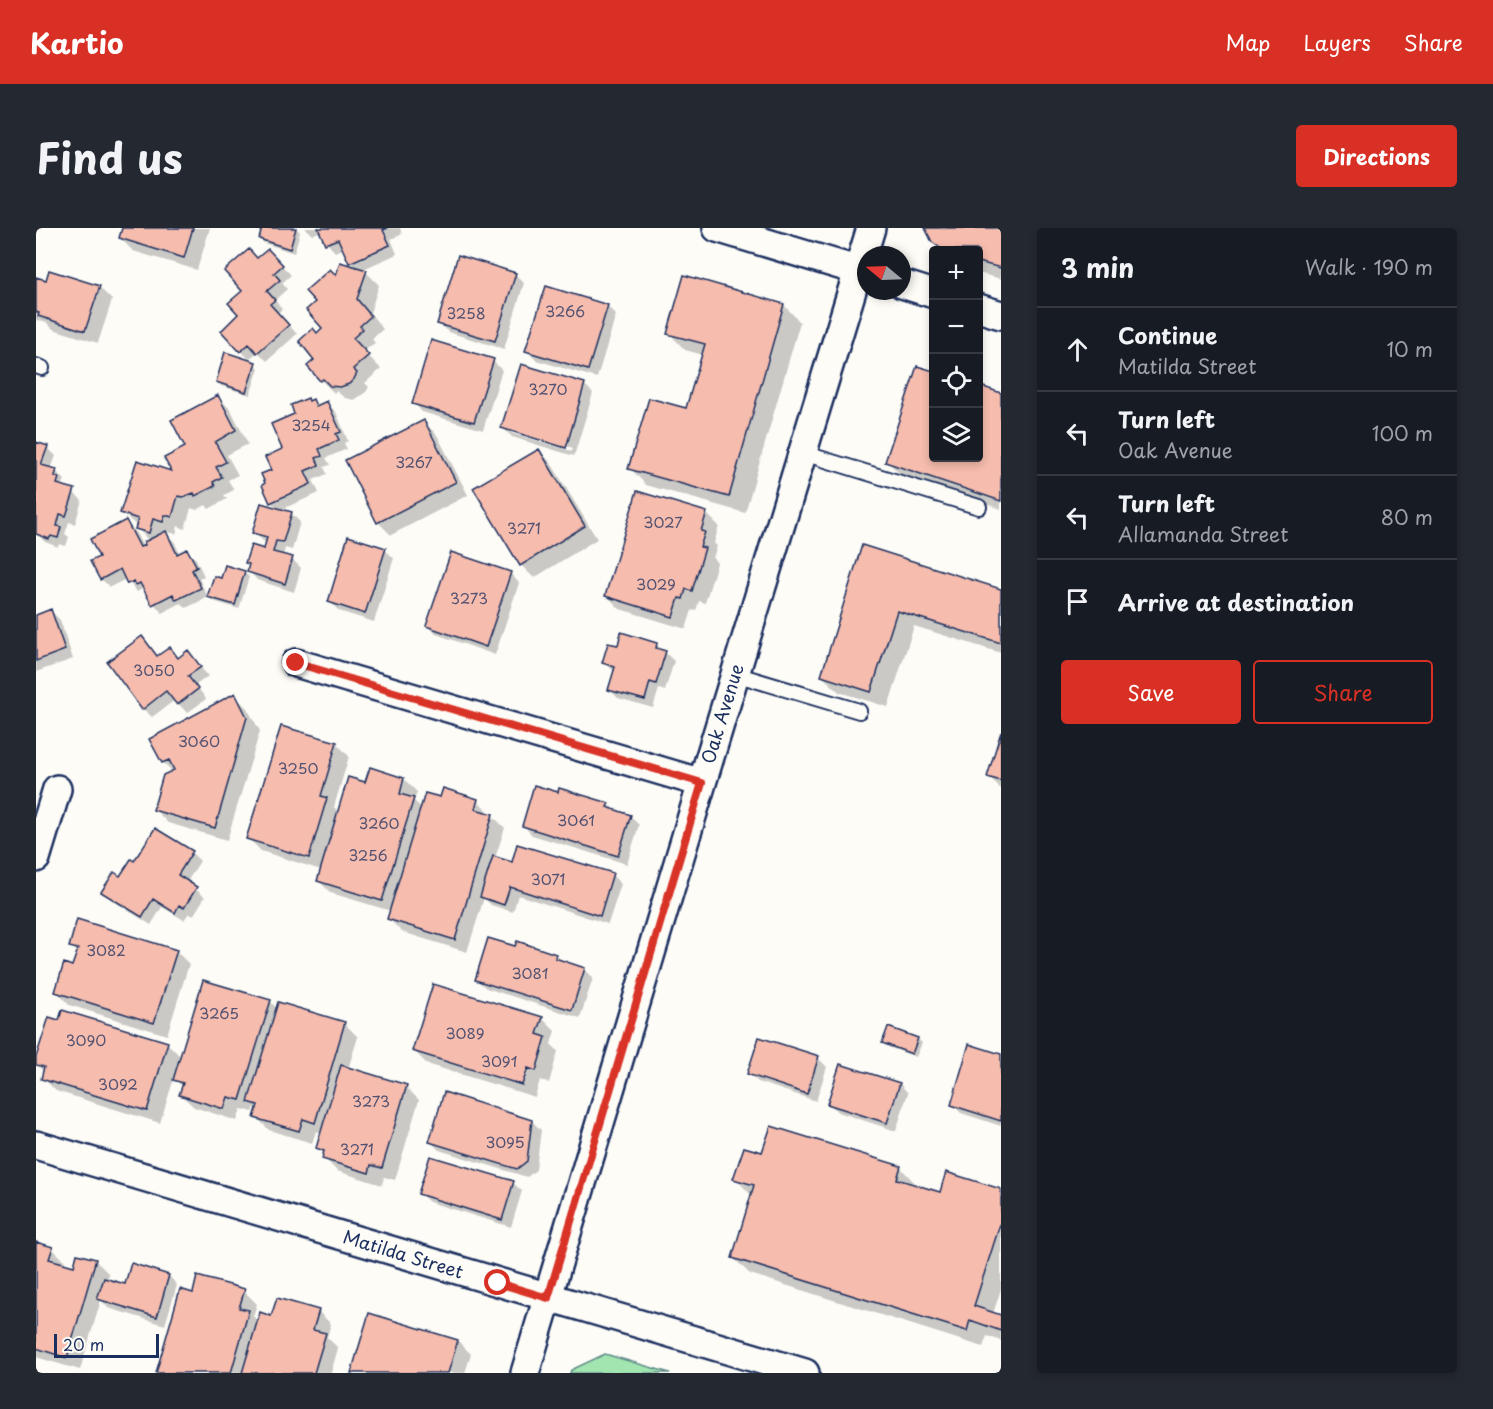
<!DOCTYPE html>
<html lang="en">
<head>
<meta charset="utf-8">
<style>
	:root { --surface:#171b24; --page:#242831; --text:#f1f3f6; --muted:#9ea1a6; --line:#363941; --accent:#d93025 }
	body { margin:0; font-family:"Playpen Sans",sans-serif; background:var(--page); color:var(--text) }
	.controls { position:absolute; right:18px; top:18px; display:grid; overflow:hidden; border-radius:6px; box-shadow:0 3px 9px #0003 }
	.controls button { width:54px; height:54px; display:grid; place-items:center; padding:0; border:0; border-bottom:2px solid var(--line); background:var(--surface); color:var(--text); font:30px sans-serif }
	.compass { position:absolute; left:821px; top:18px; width:54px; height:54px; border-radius:50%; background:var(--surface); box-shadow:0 3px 9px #0003; rotate:289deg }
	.scale { position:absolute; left:18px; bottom:15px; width:105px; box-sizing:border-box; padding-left:6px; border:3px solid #1b2f5e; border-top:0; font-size:16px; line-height:21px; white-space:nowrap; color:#1b2f5e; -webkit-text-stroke:4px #fdfcf7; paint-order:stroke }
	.stop { position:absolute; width:18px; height:18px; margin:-14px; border:4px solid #d93025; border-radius:50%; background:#fff }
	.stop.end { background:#d93025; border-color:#fff; box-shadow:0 2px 6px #0008 }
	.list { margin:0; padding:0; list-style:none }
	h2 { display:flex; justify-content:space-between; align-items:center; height:78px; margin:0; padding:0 24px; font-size:26px }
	h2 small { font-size:20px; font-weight:400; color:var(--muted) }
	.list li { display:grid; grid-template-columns:39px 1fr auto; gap:18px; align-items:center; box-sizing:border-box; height:84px; padding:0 24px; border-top:2px solid var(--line) }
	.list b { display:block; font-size:22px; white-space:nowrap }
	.list p { margin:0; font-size:20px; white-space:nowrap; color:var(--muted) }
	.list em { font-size:20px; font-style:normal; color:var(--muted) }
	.actions { display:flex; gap:12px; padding:18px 24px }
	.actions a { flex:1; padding:14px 0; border:2px solid var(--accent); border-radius:6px; text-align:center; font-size:21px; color:var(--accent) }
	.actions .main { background:var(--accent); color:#fff }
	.icon { flex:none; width:33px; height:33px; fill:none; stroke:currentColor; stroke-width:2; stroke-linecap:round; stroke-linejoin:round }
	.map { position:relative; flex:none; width:965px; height:1145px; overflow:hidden; border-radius:6px }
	header { display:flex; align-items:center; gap:36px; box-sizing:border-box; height:84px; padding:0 30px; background:var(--accent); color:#fff }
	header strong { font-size:28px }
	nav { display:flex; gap:33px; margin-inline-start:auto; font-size:21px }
	.intro { display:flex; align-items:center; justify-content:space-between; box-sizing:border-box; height:144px; padding:0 36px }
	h1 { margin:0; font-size:42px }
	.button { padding:15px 27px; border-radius:6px; background:var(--accent); color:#fff; font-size:21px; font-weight:700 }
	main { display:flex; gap:36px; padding:0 36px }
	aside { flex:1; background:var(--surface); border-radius:6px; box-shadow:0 3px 9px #0003 }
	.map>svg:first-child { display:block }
</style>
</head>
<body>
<header>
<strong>Kartio</strong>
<nav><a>Map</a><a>Layers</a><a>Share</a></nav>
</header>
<div class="intro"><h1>Find us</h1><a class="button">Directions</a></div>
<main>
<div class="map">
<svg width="965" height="1145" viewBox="0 0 965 1145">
	<rect width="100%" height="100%" fill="#fdfcf7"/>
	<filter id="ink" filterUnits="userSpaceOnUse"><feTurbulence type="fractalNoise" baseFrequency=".0167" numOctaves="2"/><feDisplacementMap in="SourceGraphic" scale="12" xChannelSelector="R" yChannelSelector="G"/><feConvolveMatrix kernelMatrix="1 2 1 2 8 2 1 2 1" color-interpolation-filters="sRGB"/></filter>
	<g filter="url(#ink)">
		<!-- green -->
		<path fill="#a2e5b0" stroke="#5e8a87" stroke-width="1.5" d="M 569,1126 L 634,1145 L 534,1145 L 535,1142 Z"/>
		<!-- shadow -->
		<path fill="#0003" fill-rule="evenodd" d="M 87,0 L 174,0 L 161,42 L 97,23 L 84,10 Z
			M 228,0 L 260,0 L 264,4 L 258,25 L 228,15 L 224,11 Z
			M 269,0 L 364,0 L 366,6 L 355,11 L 361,26 L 325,42 L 330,44 L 343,57 L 334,85 L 347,101 L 336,111 L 339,115 L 328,123 L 345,141 L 329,155 L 333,159 L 330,164 L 318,172 L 309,170 L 300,163 L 298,165 L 285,152 L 281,132 L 281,107 L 288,100 L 281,74 L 301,49 L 321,41 L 315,35 L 308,20 L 299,24 L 291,15 L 285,3 L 276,7 Z
			M 891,0 L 965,0 L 965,51 L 942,45 L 942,22 L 907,22 L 898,13 Z
			M 232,23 L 255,47 L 246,55 L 251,61 L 239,72 L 246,81 L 242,85 L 261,106 L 231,133 L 222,124 L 213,131 L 205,123 L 204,86 L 208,63 L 222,32 Z
			M 479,46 L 488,55 L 468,121 L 412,104 L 403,95 Z
			M 0,51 L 63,59 L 76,72 L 62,115 L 17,101 L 11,95 L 0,92 Z
			M 748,77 L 764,94 L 709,285 L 610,257 L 594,240 L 651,182 L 667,127 L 649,122 L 633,105 Z
			M 571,78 L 580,87 L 561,150 L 500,132 L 491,123 Z
			M 457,133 L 466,142 L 447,202 L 386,184 L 378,175 Z
			M 219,136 L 223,140 L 214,167 L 185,158 L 181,153 Z
			M 548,156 L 557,165 L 538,228 L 476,209 L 467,200 ZM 475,202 L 537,220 L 536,223 L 475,205 Z
			M 965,166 L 965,281 L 864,246 L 851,233 L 898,230 L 942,230 Z
			M 182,169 L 195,182 L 212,216 L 191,227 L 202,247 L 192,252 L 198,262 L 188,267 L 191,271 L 173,281 L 170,277 L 161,282 L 155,280 L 149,301 L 142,298 L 140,306 L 127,303 L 138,313 L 144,326 L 151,323 L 160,331 L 168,348 L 163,351 L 172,369 L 150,380 L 145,375 L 126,385 L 106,361 L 101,364 L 90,351 L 74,359 L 65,351 L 65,330 L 90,294 L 99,303 L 107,319 L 113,313 L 101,300 L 101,298 L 86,285 L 138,246 Z
			M 272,171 L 283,179 L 291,175 L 300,184 L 312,213 L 308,215 L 311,221 L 290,230 L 294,237 L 288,239 L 291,246 L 277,252 L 283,265 L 244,282 L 255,285 L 264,294 L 256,322 L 249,320 L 247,328 L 256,331 L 265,340 L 258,364 L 221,352 L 213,343 L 214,338 L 211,334 L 229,322 L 231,315 L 227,313 L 218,304 L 243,282 L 235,274 L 237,242 L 248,222 L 260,187 Z
			M 388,194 L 401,207 L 432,267 L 355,307 L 342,294 Z
			M 0,216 L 11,219 L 20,228 L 15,241 L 20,243 L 29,252 L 27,256 L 46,272 L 39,296 L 33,294 L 29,306 L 33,309 L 30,318 L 23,316 L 22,319 L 9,314 L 0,305 Z
			M 503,222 L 515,235 L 561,311 L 498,350 L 485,337 Z
			M 670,285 L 683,298 L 678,315 L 681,318 L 677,330 L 681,335 L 669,375 L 663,373 L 660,383 L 656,382 L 650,401 L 584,381 L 571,368 Z
			M 827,319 L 965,362 L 965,425 L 878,398 L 852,479 L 803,464 L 786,448 Z
			M 349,322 L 358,330 L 338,394 L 303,383 L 294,374 Z
			M 416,326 L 475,346 L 483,355 L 459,427 L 400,406 L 392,398 Z
			M 208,344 L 213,349 L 203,381 L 177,373 L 173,369 L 186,352 Z
			M 15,383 L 24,392 L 37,431 L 0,444 L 0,388 Z
			M 106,410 L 122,429 L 134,421 L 144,431 L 152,424 L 172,448 L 160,457 L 170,471 L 151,485 L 139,472 L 116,489 L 107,481 Z
			M 620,416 L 638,433 L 629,463 L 623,461 L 617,480 L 582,470 L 573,461 L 579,444 L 568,434 L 583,419 Z
			M 198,467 L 211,480 L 224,503 L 191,612 L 132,595 L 119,582 L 137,544 L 128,535 L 115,512 Z
			M 965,509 L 965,561 L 952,548 Z
			M 300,515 L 313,528 L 298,579 L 303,585 L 330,556 L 368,551 L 381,564 L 378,573 L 386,580 L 405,571 L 441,572 L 469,600 L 459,630 L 477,636 L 576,647 L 585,656 L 572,696 L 482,667 L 477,684 L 455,677 L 448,670 L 431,724 L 366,704 L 353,691 L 355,683 L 295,665 L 282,652 L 285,642 L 225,623 L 212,610 Z
			M 572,576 L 579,584 L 594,588 L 603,597 L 591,636 L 496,607 L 488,598 Z
			M 156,625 L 164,633 L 151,654 L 169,669 L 157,688 L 153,685 L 148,692 L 126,679 L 115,697 L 76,672 L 67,664 L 84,650 L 99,635 Z
			M 35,718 L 140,723 L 153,736 L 131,807 L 33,777 L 21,764 L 37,740 L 42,725 Z
			M 480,720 L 520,727 L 527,734 L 548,741 L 557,750 L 544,790 L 450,760 L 441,752 Z
			M 234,773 L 241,781 L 243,776 L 309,796 L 322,809 L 312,841 L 370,859 L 383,872 L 359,952 L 348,949 L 346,957 L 301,943 L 288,930 L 289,927 L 282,920 L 286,905 L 280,903 L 276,915 L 233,902 L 220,889 L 222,882 L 219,879 L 217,884 L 205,881 L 201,893 L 158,879 L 145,867 L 147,859 L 138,850 L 124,895 L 20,863 L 7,850 L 8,844 L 0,836 L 0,834 L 131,815 L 145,829 Z
			M 506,790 L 519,803 L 515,816 L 522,823 L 513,855 L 504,852 L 499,869 L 391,836 L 378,823 Z
			M 882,811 L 886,815 L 880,829 L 852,819 L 848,815 Z
			M 965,828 L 965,898 L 925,885 L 916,876 Z
			M 782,830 L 791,839 L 780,873 L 722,854 L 713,846 Z
			M 805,838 L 864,856 L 872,865 L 860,903 L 802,884 L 793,876 Z
			M 496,893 L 505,902 L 500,942 L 491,949 L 403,922 L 394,913 Z
			M 727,926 L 864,939 L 880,956 L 880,958 L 905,966 L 965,962 L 965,1061 L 957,1086 L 965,1089 L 965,1113 L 951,1108 L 947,1119 L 714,1046 L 697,1030 L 715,967 L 699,950 Z
			M 477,955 L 486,963 L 475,999 L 393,974 L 384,966 Z
			M 0,1015 L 16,1020 L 29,1033 L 28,1037 L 39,1040 L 42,1028 L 60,1033 L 73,1046 L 71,1052 L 90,1058 L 133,1048 L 141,1057 L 129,1097 L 72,1080 L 65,1072 L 44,1142 L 0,1129 Z
			M 208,1063 L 221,1076 L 217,1088 L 223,1094 L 282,1083 L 295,1096 L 291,1109 L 302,1120 L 295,1145 L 122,1145 L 158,1067 Z
			M 334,1087 L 422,1113 L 435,1126 L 429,1145 L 317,1145 Z"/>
		<!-- building -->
		<path fill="#f6bcad" stroke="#1b2f5e" stroke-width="1.5" d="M 86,0 L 157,0 L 148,30 L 83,10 Z
			M 226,0 L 260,0 L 254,21 L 223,11 Z
			M 282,0 L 352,0 L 347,2 L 354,17 L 313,35 L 302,11 L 289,16 Z
			M 889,0 L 965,0 L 965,40 L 942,34 L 942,22 L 907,22 L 896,14 Z
			M 213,21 L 221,30 L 232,21 L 247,37 L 238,45 L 244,52 L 231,63 L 239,72 L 234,76 L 253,97 L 221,125 L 213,116 L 204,124 L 185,103 L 202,86 L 192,75 L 206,63 L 188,43 Z
			M 422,27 L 480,45 L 459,113 L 401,96 Z
			M 304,34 L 331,42 L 321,71 L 335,88 L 324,98 L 327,101 L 317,110 L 333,127 L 317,141 L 321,145 L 318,151 L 313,156 L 304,159 L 294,158 L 287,151 L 284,153 L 271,138 L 278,132 L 263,113 L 277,100 L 281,105 L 286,100 L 270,82 L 279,74 L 269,63 L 294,41 L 300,47 Z
			M 13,42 L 64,58 L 49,103 L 2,88 L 3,85 L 0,84 L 0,49 L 10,52 Z
			M 648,47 L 748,76 L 693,269 L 592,241 L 613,170 L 650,180 L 669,116 L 631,106 Z
			M 510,58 L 572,77 L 552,142 L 489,123 Z
			M 395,112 L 458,131 L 438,194 L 376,176 Z
			M 189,124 L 220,134 L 210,164 L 180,154 Z
			M 485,136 L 549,155 L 530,220 L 465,200 Z
			M 881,138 L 898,143 L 898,230 L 942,230 L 942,157 L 965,165 L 965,273 L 849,234 Z
			M 182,167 L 200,202 L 179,214 L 190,234 L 180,239 L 186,249 L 177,254 L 179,258 L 159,268 L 158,265 L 147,269 L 142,268 L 136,289 L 129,287 L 127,294 L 117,291 L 113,305 L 99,301 L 102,291 L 84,285 L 101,232 L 135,243 L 128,230 L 149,219 L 135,192 Z
			M 272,170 L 273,173 L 277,171 L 280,178 L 291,173 L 305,204 L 300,206 L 303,212 L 283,221 L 286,228 L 280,230 L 283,237 L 269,243 L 275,256 L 234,275 L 226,257 L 229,255 L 225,246 L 235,242 L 229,229 L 246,221 L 235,196 L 258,186 L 255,177 Z
			M 388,192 L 420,254 L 341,295 L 309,232 Z
			M 0,214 L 12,218 L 5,237 L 21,241 L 19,248 L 23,250 L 21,256 L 39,261 L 30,288 L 24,286 L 21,298 L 25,299 L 22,310 L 15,308 L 13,311 L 0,306 Z
			M 503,221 L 549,298 L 484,338 L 437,260 Z
			M 601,263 L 671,284 L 665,303 L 669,304 L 664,319 L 669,320 L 656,363 L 650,361 L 647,371 L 643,370 L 637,389 L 569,368 Z
			M 225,275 L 256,284 L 247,314 L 240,313 L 237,324 L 257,329 L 249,356 L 211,344 L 213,336 L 209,335 L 215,317 L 228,321 L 231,309 L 216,305 Z
			M 90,292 L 104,319 L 109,317 L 108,314 L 130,303 L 141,326 L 151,321 L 161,339 L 156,342 L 165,360 L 140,372 L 137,366 L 116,377 L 104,355 L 100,357 L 98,353 L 91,356 L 84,341 L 64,352 L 54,333 L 63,329 L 54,311 Z
			M 312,308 L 350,320 L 329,386 L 292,374 Z
			M 826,317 L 965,361 L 965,415 L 861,383 L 835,464 L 785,448 Z
			M 415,324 L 475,344 L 450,419 L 390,398 Z
			M 189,337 L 209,343 L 199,377 L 171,369 L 178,348 L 185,350 Z
			M 15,381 L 29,422 L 0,433 L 0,387 Z
			M 585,404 L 621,415 L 620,420 L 630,423 L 620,456 L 614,454 L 609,472 L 572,462 L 579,439 L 566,435 L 572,415 L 582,417 Z
			M 106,408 L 121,428 L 134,419 L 142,430 L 152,422 L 165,439 L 152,448 L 162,461 L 141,477 L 130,463 L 106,482 L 71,434 Z
			M 199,465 L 211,489 L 179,600 L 117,582 L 127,547 L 138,542 L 133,532 L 126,535 L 113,511 Z
			M 245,498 L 301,514 L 285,568 L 291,570 L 273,630 L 210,611 Z
			M 965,504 L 965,553 L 951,549 Z
			M 334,539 L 368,550 L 364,566 L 378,570 L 346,673 L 281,653 L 312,549 L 329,554 Z
			M 498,557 L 522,564 L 523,560 L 573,575 L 571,579 L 595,587 L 582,628 L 486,598 Z
			M 407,560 L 442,571 L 439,581 L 457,586 L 419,712 L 351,691 L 389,565 L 404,569 Z
			M 119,600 L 157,623 L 142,647 L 161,659 L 148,680 L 143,677 L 139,685 L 117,671 L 106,689 L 65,664 L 78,644 L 84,648 L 95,631 L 98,633 Z
			M 481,616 L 577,645 L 564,688 L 474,659 L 468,677 L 444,669 L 457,628 L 476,634 Z
			M 41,691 L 141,722 L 118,795 L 19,764 L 28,735 L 36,738 L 42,721 L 33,719 Z
			M 452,710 L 479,718 L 481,713 L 520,726 L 519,730 L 549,740 L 536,782 L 439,752 Z
			M 167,752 L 235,772 L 204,872 L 192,869 L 188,881 L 143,867 L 147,855 L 137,852 Z
			M 397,756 L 507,789 L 501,806 L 510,809 L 500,843 L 492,840 L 486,857 L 376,823 Z
			M 242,774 L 309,794 L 279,895 L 267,891 L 263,903 L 218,890 L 222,877 L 212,874 Z
			M 26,782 L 132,814 L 111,883 L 5,851 L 8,839 L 0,837 L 0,829 L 13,789 L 23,792 Z
			M 852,799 L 882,810 L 876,826 L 846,815 Z
			M 723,809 L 783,828 L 771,866 L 711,846 Z
			M 933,816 L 965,826 L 965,893 L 915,877 Z
			M 804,836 L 864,855 L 851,895 L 791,876 Z
			M 305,837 L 371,857 L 346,940 L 335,937 L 333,945 L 286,931 L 288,923 L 280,920 Z
			M 408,864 L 496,892 L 491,933 L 481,941 L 393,914 Z
			M 735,898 L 865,938 L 861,951 L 904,964 L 910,944 L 965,961 L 965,993 L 938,1078 L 965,1087 L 965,1103 L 934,1092 L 931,1103 L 696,1030 L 718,957 L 697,951 L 708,919 L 726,924 Z
			M 394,928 L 478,953 L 466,992 L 382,966 Z
			M 0,1014 L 17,1019 L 13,1031 L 38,1038 L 41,1026 L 60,1031 L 31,1130 L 0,1120 Z
			M 95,1035 L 133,1047 L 121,1089 L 61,1071 L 68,1050 L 89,1056 Z
			M 161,1048 L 209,1061 L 203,1080 L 213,1082 L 195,1145 L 120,1145 L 144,1061 L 157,1065 Z
			M 241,1070 L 283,1082 L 277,1102 L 290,1105 L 278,1145 L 206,1145 L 224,1084 L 235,1088 Z
			M 333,1085 L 422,1112 L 412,1145 L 315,1145 Z"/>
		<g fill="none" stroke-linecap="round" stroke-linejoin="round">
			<defs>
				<path id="lane" d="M 0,138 L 6,140
					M 767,225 L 943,279
					M 699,446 L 823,483"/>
				<path id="street" d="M 681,0 L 830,45
					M 866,56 L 898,66
					M 942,80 L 965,87
					M 260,435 L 666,555
					M 0,630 L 21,561
					M 0,917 L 769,1145
					M 489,1145 L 666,555 L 835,0"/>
			</defs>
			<!-- lane casing -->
			<use href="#lane" stroke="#1b2f5e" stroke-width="18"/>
			<!-- street casing -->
			<use href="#street" stroke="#1b2f5e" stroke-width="32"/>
			<!-- lane -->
			<use href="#lane" stroke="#fdfcf7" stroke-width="14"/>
			<!-- street -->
			<use href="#street" stroke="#fdfcf7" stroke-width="27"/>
		</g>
	</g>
	<g fill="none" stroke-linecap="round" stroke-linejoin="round" filter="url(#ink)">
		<!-- route -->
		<path stroke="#d93025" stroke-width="8" d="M 260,435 L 666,555 L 512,1070 L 462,1055"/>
	</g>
	<g text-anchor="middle" stroke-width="5" stroke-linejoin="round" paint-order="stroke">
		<!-- number labels -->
		<g font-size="15" fill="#525272">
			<text x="529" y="89">3266</text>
			<text x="430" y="91">3258</text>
			<text x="512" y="167">3270</text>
			<text x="275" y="203">3254</text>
			<text x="378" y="240">3267</text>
			<text x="627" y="300">3027</text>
			<text x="488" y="306">3271</text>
			<text x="620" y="362">3029</text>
			<text x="433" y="376">3273</text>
			<text x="118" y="448">3050</text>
			<text x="163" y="519">3060</text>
			<text x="262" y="546">3250</text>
			<text x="540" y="598">3061</text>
			<text x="343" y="601">3260</text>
			<text x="332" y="633">3256</text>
			<text x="512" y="657">3071</text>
			<text x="70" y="728">3082</text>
			<text x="494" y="751">3081</text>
			<text x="183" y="791">3265</text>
			<text x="429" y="811">3089</text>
			<text x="50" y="818">3090</text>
			<text x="463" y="839">3091</text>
			<text x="82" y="862">3092</text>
			<text x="335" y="879">3273</text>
			<text x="469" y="920">3095</text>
			<text x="321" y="927">3271</text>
		</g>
		<!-- street labels -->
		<g font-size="18" fill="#1b2f5e" stroke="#fdfcf7">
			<text transform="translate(687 486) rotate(-73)" y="6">Oak Avenue</text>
			<text transform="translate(367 1027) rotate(17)" y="6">Matilda Street</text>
		</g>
	</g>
</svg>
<div class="controls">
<button>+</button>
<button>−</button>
<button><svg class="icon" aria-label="locate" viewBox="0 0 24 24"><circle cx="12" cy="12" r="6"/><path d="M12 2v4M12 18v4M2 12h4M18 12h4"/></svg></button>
<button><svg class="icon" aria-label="layers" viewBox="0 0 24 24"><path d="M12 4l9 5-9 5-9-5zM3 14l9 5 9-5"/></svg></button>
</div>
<svg class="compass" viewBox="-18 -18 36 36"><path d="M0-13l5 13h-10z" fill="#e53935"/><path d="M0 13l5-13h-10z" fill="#9ea1a6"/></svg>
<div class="scale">20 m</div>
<div class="stop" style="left:462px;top:1055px"></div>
<div class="stop end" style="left:260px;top:435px"></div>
</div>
<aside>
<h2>3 min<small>Walk · 190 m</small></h2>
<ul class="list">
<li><svg class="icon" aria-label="ahead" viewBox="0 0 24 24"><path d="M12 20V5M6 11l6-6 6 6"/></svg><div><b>Continue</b><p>Matilda Street</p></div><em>10 m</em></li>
<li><svg class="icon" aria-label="left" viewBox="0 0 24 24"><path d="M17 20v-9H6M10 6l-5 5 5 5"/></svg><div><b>Turn left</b><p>Oak Avenue</p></div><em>100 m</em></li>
<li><svg class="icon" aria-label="left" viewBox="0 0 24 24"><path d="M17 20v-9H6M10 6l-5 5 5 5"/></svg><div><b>Turn left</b><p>Allamanda Street</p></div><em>80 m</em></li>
<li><svg class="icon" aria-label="arrive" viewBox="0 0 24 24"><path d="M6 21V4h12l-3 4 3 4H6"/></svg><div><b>Arrive at destination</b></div></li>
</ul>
<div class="actions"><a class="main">Save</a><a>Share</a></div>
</aside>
</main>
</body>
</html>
